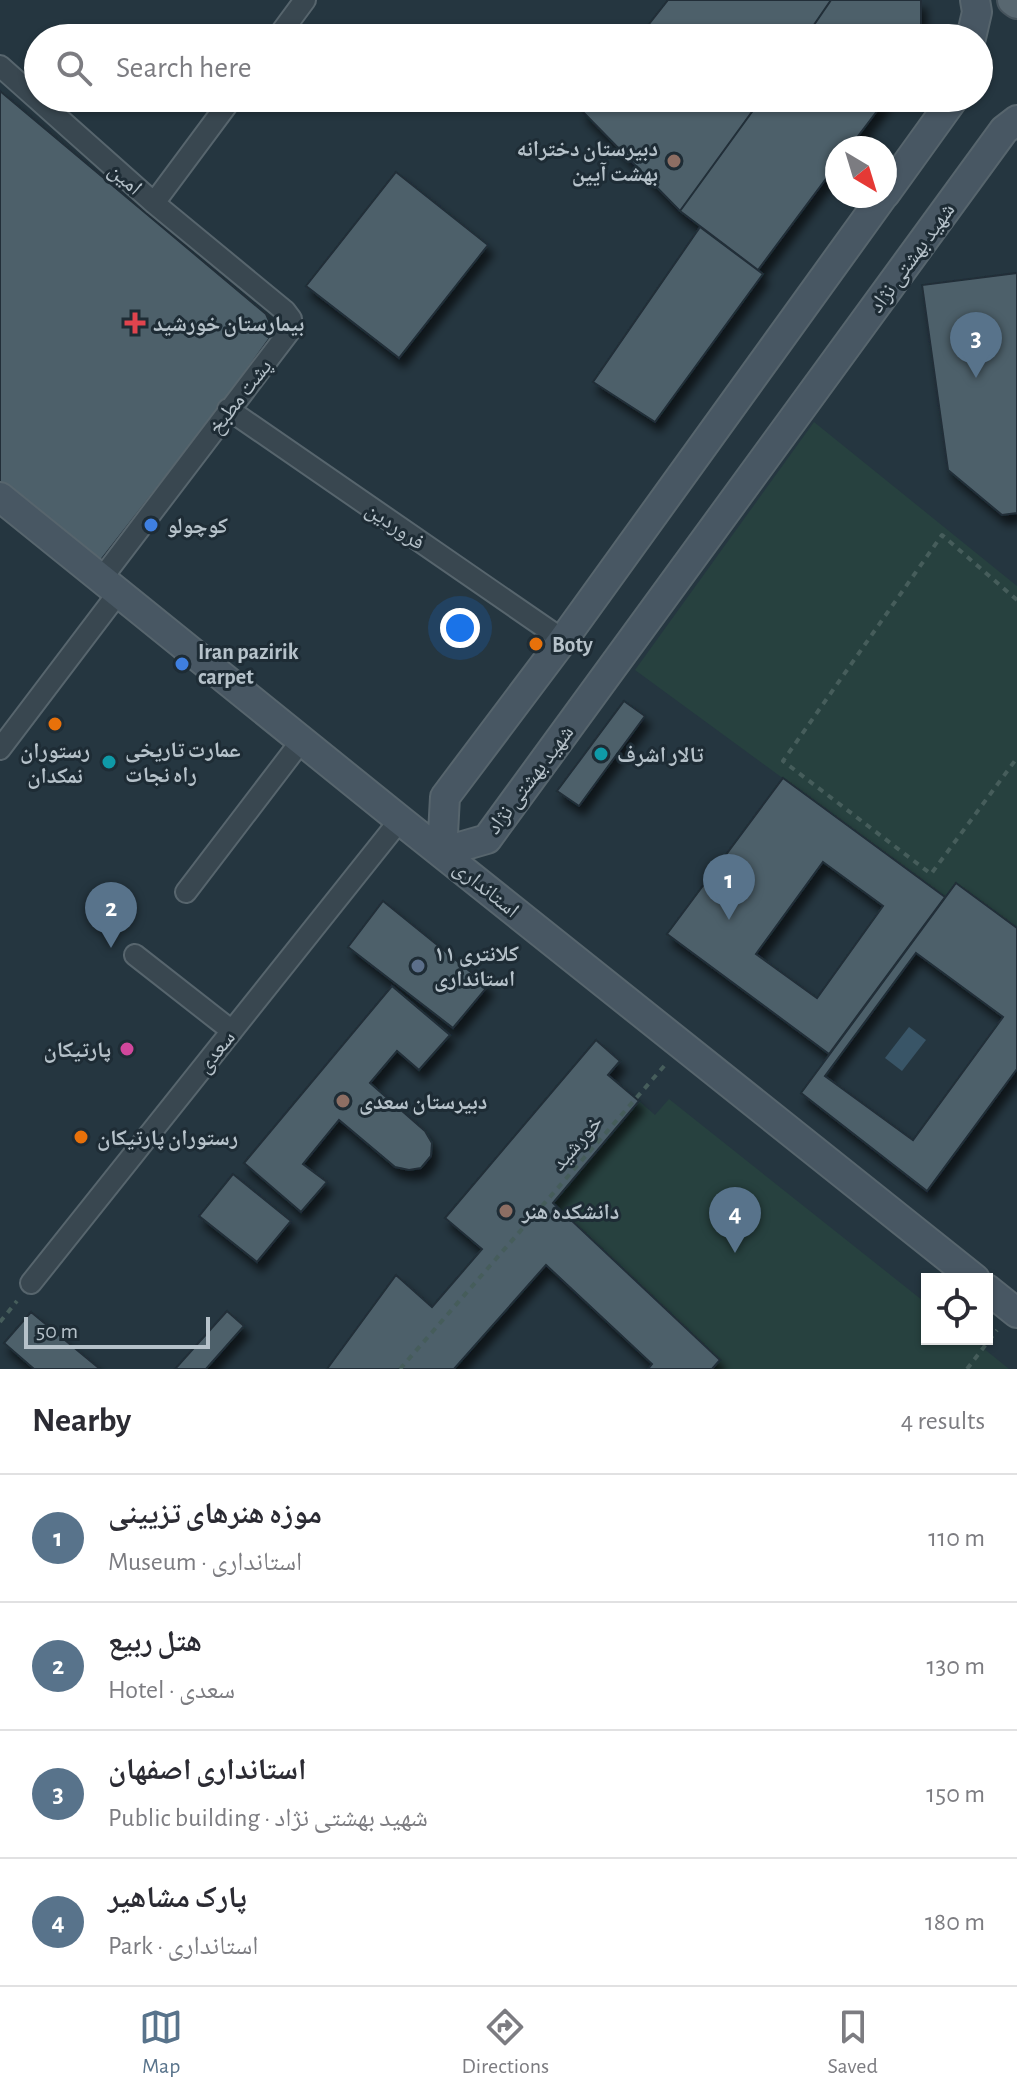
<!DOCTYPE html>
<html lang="en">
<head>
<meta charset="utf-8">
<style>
	:root { --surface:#fff; --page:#f2f2f3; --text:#2b2b33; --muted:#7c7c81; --line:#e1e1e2; --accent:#58738b }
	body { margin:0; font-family:"Alegreya Sans","Noto Naskh Arabic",sans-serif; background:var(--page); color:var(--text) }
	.controls { position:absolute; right:24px; bottom:24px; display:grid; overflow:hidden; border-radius:0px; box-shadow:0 2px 6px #0004 }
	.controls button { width:72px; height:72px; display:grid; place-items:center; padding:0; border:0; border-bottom:2px solid var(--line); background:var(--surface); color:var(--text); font:40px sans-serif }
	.compass { position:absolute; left:825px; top:136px; width:72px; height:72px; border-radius:50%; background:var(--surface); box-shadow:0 2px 6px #0004; rotate:142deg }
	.scale { position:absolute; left:24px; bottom:20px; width:186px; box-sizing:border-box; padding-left:8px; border:4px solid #b6c2ca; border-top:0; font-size:22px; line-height:28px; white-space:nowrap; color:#b6c2ca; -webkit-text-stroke:6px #1e2c35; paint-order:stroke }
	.you { position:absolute; left:460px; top:628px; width:28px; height:28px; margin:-20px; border:6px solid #fff; border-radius:50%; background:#1a73e8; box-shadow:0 0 0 12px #1a73e833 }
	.badge { display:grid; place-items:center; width:52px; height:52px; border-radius:50%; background:var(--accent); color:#fff; font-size:26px; font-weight:700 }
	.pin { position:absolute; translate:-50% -66px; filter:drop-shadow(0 2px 4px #0008) }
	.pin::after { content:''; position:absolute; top:42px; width:28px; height:24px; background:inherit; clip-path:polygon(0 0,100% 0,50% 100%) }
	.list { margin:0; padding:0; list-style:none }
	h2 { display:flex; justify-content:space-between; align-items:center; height:104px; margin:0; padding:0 32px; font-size:34px }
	h2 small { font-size:26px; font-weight:400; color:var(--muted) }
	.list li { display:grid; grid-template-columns:52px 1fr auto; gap:24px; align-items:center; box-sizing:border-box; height:128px; padding:0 32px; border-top:2px solid var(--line) }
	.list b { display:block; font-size:30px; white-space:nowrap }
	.list p { margin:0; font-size:26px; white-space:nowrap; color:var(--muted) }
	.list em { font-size:26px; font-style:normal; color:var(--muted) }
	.icon { flex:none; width:44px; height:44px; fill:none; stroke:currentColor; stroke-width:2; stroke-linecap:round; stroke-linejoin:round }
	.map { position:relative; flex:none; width:1017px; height:1369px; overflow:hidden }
	.search { position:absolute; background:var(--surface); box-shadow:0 2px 6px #0004; left:24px; right:24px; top:24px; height:88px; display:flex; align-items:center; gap:20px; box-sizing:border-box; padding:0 28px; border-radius:44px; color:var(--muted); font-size:30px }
	.sheet { height:616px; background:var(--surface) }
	nav { display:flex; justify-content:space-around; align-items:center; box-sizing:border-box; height:112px; border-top:2px solid var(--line); background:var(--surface); font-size:22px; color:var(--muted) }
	nav a { display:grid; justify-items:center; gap:4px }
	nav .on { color:var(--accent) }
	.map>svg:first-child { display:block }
</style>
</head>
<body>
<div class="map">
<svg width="1017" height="1369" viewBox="0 0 1017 1369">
	<defs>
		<filter id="shadow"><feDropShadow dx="5" dy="9" stdDeviation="4" flood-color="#0009"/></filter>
	</defs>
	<rect width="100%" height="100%" fill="#253640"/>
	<!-- green -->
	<path fill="#27413f" d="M 814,422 L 1017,586 L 1017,928 L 956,883 L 945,897 L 635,670 Z
		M 669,1099 L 927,1304 L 927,1339 L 972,1339 L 1009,1369 L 712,1369 L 719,1359 L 553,1203 L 639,1101 L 655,1115 Z"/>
	<!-- water -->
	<path fill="#395567" d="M 909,1027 L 926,1040 L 902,1071 L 885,1058 Z"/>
	<!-- building -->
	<path fill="#4e606b" stroke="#202e37" stroke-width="2" fill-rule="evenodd" filter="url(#shadow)" d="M 668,0 L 831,0 L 805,38 L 638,38 Z
		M 831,0 L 921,0 L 921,38 L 805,38 Z
		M 0,91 L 266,314 L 274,332 L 222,405 L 97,565 L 0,485 Z
		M 592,98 L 762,98 L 680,211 L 582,111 Z
		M 762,98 L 887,98 L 849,148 L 837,148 L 837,164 L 758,270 L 680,211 Z
		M 396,172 L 488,245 L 399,358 L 306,286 Z
		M 700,227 L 763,274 L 655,422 L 593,382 Z
		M 1017,273 L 1017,513 L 1002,515 L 948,470 L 922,285 Z
		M 624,701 L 645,716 L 579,806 L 557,791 Z
		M 783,778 L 945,897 L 829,1054 L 667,934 ZM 823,862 L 883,906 L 817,998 L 756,954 Z
		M 956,883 L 1017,928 L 1017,1069 L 927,1191 L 801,1093 ZM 916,953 L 1003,1017 L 913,1140 L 825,1076 Z
		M 383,901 L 488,986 L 453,1028 L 348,947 Z
		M 392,986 L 450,1035 L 419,1070 L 397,1051 L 370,1083 L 425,1131 L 432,1143 L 431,1156 L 421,1168 L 409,1170 L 395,1167 L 339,1120 L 303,1164 L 327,1182 L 301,1212 L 244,1163 Z
		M 596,1040 L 620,1061 L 608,1075 L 639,1101 L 553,1203 L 720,1360 L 712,1369 L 648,1369 L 652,1364 L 546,1265 L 454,1369 L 327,1369 L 396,1275 L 432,1307 L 482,1249 L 445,1218 Z
		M 233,1174 L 291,1221 L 257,1262 L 199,1216 Z
		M 227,1311 L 244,1326 L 206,1369 L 175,1369 Z
		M 31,1312 L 100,1369 L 34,1369 L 4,1343 Z"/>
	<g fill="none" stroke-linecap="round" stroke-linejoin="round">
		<defs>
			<path id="street" d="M 277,38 L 305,0
				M 0,66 L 154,203 L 285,311 L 291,319 L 292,328 L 102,578
				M 154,203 L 232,98
				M 228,409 L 563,640
				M 0,749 L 119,592
				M 186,892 L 302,740
				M 135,955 L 232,1031
				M 31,1283 L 400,820"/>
			<path id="secondary" d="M 971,38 L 977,12 L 975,0
				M 885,194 L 954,98
				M 883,196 L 563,640 L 445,797 L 442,852 L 487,839 L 1004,130 L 1017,120
				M 0,497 L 400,820 L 975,1279
				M 987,1289 L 1017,1313"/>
			<path id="primary" d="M 1013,0 L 1017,3"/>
		</defs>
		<!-- street casing -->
		<use href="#street" stroke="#57656d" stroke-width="24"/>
		<!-- secondary casing -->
		<use href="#secondary" stroke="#57656d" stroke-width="32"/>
		<!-- primary casing -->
		<use href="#primary" stroke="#46535c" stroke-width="34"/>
		<!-- path -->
		<path stroke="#465d5b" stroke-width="4" stroke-dasharray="6 6" stroke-linecap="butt" d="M 1017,600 L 942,535 L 783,761 L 931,874 L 1017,758
			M 0,1322 L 17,1301
			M 400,1369 L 665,1065
			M 967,1369 L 997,1330"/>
		<!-- street -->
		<use href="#street" stroke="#394750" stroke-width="20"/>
		<!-- secondary -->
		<use href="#secondary" stroke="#485763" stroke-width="28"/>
		<!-- primary -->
		<use href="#primary" stroke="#586770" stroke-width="30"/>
	</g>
	<!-- markers -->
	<g fill="#8d6e63" stroke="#1e2c35" stroke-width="3">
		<circle cx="674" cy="161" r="8"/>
		<circle cx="343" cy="1101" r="8"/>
		<circle cx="506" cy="1211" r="8"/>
	</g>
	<path fill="#e0444e" stroke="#1e2c35" stroke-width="3" d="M131 311h8v8h8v8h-8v8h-8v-8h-8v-8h8z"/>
	<g fill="#3f7fe0" stroke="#1e2c35" stroke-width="3">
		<circle cx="151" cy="525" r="8"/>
		<circle cx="182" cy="664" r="8"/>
	</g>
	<g fill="#e8710a" stroke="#1e2c35" stroke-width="3">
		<circle cx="536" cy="644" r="8"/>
		<circle cx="55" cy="724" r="8"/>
		<circle cx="81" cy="1137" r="8"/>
	</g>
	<g fill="#0f9aa8" stroke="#1e2c35" stroke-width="3">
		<circle cx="601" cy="754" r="8"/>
		<circle cx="109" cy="762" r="8"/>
	</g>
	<circle fill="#5c6f8a" stroke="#1e2c35" stroke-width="3" cx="418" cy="966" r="8"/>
	<circle fill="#d1479c" stroke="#1e2c35" stroke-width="3" cx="127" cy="1049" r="8"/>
	<g text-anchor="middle" stroke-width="6" stroke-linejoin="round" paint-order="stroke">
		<!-- poi labels -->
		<g font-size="22" font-weight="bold" fill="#b6c2ca" stroke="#1e2c35" text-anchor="start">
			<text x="658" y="156" text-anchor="end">دبیرستان دخترانه<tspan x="658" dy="25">بهشت آیین</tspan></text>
			<text x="153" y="331">بیمارستان خورشید</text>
			<text x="167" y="533">کوچولو</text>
			<text x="552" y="652">Boty</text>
			<text x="198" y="659">Iran pazirik<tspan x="198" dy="25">carpet</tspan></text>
			<text x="125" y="757">عمارت تاریخی<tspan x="125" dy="25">راه نجات</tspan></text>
			<text x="55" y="758" text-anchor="middle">رستوران<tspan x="55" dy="25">نمکدان</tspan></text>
			<text x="617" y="762">تالار اشرف</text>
			<text x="434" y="961">کلانتری ۱۱<tspan x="434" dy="25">استانداری</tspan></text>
			<text x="111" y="1057" text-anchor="end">پارتیکان</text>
			<text x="359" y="1109">دبیرستان سعدی</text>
			<text x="97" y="1145">رستوران پارتیکان</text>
			<text x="522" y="1219">دانشکده هنر</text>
		</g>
		<!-- street labels -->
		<g font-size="22" fill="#b6c2ca" stroke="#1e2c35">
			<text transform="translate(126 178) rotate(42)" y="8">امین</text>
			<text transform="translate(911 257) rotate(-54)" y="8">شهید بهشتی نژاد</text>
			<text transform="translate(239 396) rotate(-52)" y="8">پشت مطبخ</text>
			<text transform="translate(396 525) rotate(35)" y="8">فروردین</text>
			<text transform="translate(529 779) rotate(-53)" y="8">شهید بهشتی نژاد</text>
			<text transform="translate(487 888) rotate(39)" y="8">استانداری</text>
			<text transform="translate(215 1051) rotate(-51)" y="8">سعدی</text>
			<text transform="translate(576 1142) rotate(-49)" y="8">خورشید</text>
		</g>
	</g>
</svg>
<div class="controls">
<button><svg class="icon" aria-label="locate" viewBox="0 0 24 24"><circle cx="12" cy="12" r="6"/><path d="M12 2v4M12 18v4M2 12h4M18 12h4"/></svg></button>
</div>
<svg class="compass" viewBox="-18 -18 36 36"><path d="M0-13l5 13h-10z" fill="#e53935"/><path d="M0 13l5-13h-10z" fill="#7c7c81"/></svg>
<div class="scale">50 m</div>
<div class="you"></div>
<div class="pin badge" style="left:729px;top:920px">1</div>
<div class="pin badge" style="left:111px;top:948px">2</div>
<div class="pin badge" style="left:976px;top:378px">3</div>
<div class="pin badge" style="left:735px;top:1253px">4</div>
<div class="search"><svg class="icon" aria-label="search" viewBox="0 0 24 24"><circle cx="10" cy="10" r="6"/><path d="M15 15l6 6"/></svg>Search here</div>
</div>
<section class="sheet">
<h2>Nearby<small>4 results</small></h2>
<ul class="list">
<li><span class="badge">1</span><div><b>موزه هنرهای تزیینی</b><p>Museum · استانداری</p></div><em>110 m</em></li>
<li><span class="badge">2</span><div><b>هتل ربیع</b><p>Hotel · سعدی</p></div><em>130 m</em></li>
<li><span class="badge">3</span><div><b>استانداری اصفهان</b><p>Public building · شهید بهشتی نژاد</p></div><em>150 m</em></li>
<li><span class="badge">4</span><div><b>پارک مشاهیر</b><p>Park · استانداری</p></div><em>180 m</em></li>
</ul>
</section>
<nav>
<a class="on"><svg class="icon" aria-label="map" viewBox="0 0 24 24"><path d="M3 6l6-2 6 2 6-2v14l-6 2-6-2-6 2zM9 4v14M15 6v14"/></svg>Map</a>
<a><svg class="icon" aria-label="directions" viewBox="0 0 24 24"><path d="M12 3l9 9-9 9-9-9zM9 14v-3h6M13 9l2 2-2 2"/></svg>Directions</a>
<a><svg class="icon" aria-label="saved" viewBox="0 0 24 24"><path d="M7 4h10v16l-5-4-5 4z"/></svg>Saved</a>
</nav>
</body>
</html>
